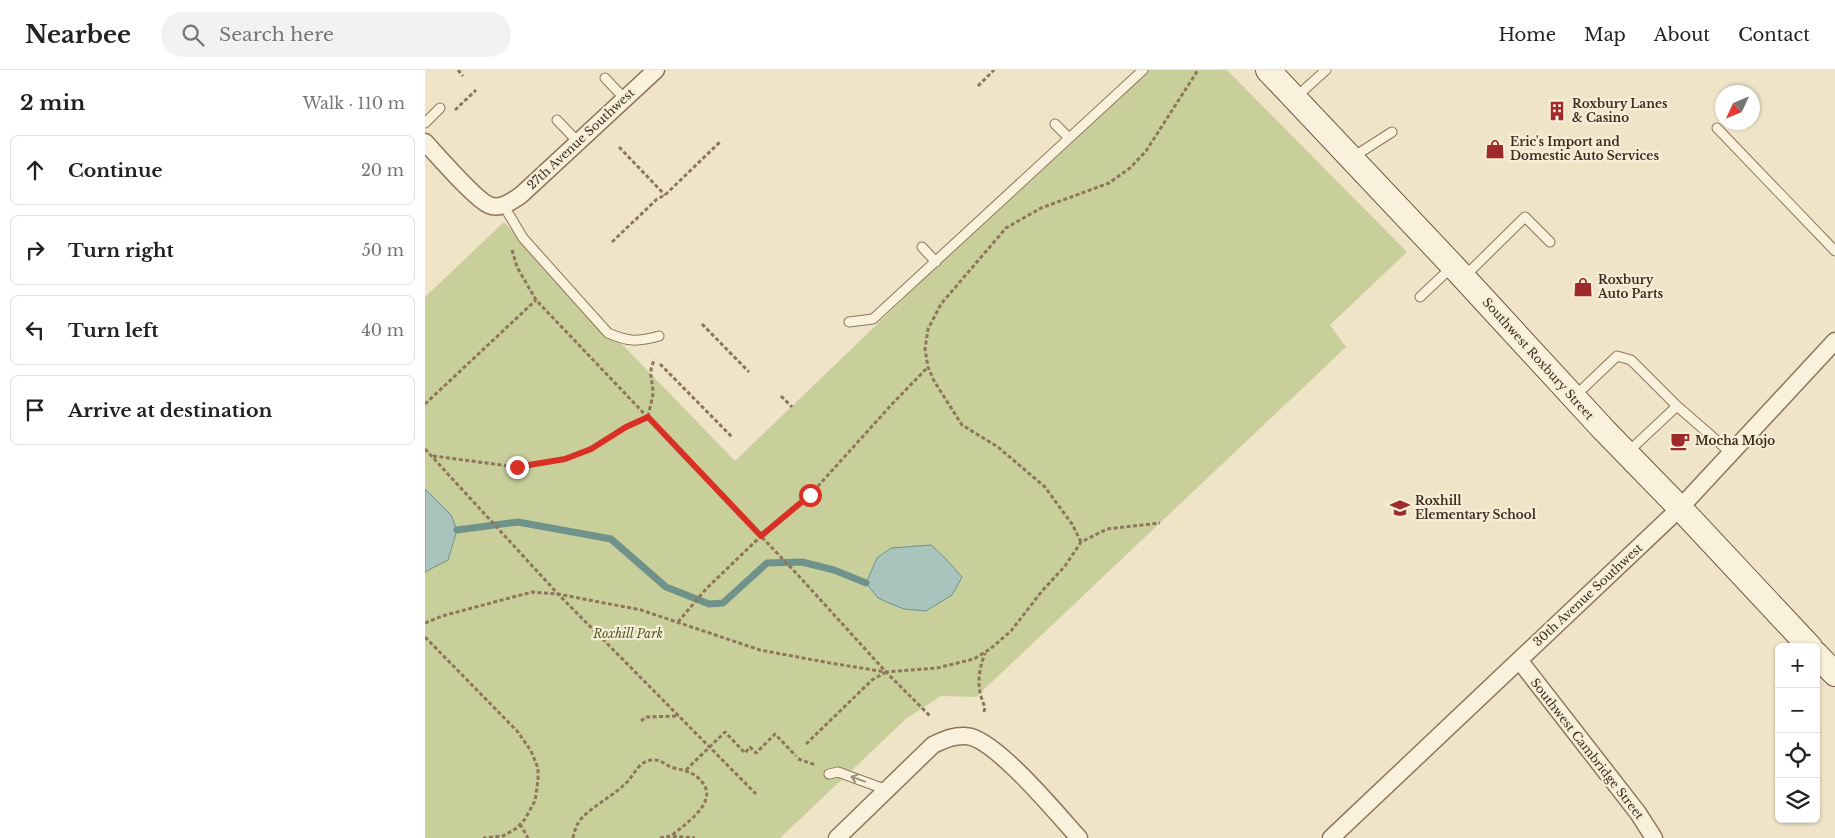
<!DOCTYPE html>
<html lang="en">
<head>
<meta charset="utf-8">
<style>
	:root { --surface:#fff; --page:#f2f2f2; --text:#222; --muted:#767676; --line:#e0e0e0 }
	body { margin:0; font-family:"Libre Baskerville",serif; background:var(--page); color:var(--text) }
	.controls { position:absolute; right:15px; bottom:15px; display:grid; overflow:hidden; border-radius:8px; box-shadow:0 1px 4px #0004 }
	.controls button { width:45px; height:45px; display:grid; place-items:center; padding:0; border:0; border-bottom:1px solid var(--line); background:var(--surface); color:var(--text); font:25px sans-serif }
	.compass { position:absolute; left:1290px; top:15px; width:45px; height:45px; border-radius:50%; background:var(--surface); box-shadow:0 1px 4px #0004; rotate:226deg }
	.stop { position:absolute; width:15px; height:15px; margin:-11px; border:4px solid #d93025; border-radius:50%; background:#fff }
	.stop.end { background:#d93025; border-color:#fff; box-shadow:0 1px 5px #0008 }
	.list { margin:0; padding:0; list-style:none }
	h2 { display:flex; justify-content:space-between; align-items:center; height:65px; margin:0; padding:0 20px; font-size:21px }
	h2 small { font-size:16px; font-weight:400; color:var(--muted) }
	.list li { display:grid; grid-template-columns:32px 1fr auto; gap:15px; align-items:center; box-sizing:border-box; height:70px; margin:0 10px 10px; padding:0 10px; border:1px solid var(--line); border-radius:8px }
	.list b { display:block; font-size:19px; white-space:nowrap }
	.list em { font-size:16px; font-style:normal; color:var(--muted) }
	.icon { flex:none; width:28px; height:28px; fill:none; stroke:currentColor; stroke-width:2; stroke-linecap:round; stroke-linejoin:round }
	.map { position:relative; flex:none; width:1410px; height:768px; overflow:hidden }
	header { display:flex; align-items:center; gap:30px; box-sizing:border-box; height:70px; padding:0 25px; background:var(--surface); border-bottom:1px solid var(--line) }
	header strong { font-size:24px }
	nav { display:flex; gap:28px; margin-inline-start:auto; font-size:18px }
	.search { width:350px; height:45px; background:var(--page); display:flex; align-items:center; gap:12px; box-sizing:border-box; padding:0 18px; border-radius:28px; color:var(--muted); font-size:19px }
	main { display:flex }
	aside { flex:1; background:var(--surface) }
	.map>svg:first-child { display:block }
</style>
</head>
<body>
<header>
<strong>Nearbee</strong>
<div class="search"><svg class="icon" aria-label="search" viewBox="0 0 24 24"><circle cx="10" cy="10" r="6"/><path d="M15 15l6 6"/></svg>Search here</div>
<nav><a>Home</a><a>Map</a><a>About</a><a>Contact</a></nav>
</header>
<main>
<aside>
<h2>2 min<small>Walk · 110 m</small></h2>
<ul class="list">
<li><svg class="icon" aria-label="ahead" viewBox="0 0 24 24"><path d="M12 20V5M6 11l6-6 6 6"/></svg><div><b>Continue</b></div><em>20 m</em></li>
<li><svg class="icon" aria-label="right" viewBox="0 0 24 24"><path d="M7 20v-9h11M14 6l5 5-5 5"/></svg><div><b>Turn right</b></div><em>50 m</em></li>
<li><svg class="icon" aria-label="left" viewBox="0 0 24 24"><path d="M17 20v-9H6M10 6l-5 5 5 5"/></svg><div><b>Turn left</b></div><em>40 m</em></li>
<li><svg class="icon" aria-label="arrive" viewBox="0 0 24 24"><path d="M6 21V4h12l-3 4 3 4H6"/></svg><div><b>Arrive at destination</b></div></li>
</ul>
</aside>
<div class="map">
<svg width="1410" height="768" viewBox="0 0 1410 768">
	<rect width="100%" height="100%" fill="#f0e4c8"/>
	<!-- green -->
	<path fill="#c9cf9b" d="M 716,0 L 802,0 L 982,182 L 905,255 L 921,277 L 551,627 L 516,626 L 482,648 L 355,768 L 0,768 L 0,227 L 79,152 L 310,391 Z"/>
	<!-- water -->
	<path fill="#a9c4bc" stroke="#6f938a" d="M 0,419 L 26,445 L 32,460 L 23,490 L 0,502 Z
		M 506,475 L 520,488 L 537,507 L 527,525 L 501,541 L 479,539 L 464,533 L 453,528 L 441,513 L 452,488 L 466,478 Z"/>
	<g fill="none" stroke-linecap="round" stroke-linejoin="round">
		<!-- stream -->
		<path stroke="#6f938a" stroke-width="7" d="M 32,460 L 93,452 L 186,469 L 241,517 L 284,534 L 298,533 L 342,493 L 377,492 L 409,500 L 441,513"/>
		<defs>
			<path id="service" d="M 180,8 L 200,29
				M 870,28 L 901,0
				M 132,50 L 153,72
				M 0,53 L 15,38
				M 630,54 L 644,68
				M 1292,58 L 1410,181
				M 928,87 L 967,62
				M 79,136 L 98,168 L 183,263 C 204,272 212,272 234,266
				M 497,177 L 511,192
				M 1039,207 L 1100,147 L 1125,172
				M 995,227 L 1028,196
				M 424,252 L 448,249 L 718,0
				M 1150,326 L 1192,286 L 1206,290 L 1252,336 L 1306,383
				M 1203,382 L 1252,336
				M 404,704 L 413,702 L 462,720"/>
			<path id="minor" d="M 0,72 C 12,85 51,130 64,135 C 75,140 87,131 96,125 L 231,0
				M 1094,590 L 1213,743 L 1229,768
				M 412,768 L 508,675 C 519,670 529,665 541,666 C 569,667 633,745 654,768
				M 906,768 L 1255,438 L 1410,271"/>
			<path id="secondary" d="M 843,0 L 1028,196 L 1179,360 L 1255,438 L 1385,577
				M 1391,584 L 1410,604"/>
		</defs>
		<!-- service casing -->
		<use href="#service" stroke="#8d765c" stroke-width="11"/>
		<!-- minor casing -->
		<use href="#minor" stroke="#8d765c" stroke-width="19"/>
		<!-- secondary casing -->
		<use href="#secondary" stroke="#6f573f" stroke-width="26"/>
		<!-- path -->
		<path stroke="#8d765c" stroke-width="3" stroke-dasharray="4 2.5" stroke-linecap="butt" d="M 33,0 L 38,6
			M 553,16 L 569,0
			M 30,40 L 51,20
			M 194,77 L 240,125
			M 187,172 L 232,129 L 240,125 L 296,71
			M 87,180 L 92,197 L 111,230 L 372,504 L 461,602 L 506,647
			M 277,254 L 324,302
			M 235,294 L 308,368
			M 356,326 L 367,337
			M 0,334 L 111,230
			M 0,379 L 133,524 L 331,724
			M 8,386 L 92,397 L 140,389 L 166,379 L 201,357 L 223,347 C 224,340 227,331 228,323 C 228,310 222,303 230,289
			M 656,472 L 647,454 L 620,417 L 573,377 L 537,355 L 509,311 L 503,297 L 500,279 L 503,259 L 516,234 L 581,158 L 616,138 L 684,113 L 705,98 L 721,81 L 773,0
			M 253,552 L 281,519 L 336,466 L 385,425 L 468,333 L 503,297
			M 0,553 L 17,546 L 107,522 L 133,524 L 216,540 L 335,580 L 405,593 L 461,602 L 512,598 L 549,589 L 565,579 L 586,561 L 617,521 L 640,496 L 656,472 L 682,459 L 735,453
			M 0,567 L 93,662 L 106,681 L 113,698 L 113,710 L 110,731 L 100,749 L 92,758 L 78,766 L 58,768
			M 559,642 L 560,637 C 551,617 553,603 560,583
			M 216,651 L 221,647 L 254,646
			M 381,674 L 447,610 L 461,602
			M 373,689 L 391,695
			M 261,700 L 300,662 L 320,683 L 325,677 L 331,683 L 350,664 L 371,686
			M 95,754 L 103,768
			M 148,768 C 149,762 151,756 155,750 C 168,735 189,726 203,711 C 210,703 215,690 228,690 C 236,689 241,696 249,698 C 262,701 269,702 278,713 C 293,733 259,755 246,766
			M 235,768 L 246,766 L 270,768"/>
		<!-- service -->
		<use href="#service" stroke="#faf1dc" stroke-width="9"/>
		<!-- minor -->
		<use href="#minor" stroke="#faf1dc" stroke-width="16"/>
		<!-- secondary -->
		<use href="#secondary" stroke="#faf1dc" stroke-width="24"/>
	</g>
	<!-- one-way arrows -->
	<defs><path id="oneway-shaft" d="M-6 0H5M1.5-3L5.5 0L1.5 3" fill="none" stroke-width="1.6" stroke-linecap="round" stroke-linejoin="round" transform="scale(1.25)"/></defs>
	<use stroke="#9c907e" href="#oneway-shaft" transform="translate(433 709) rotate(-160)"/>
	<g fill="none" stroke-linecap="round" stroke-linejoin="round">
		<!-- route -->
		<path stroke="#d93025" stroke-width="6" d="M 92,397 L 140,389 L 166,379 L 201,357 L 223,347 L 336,466 L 385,425"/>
	</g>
	<!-- icons -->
	<defs>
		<symbol id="building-bare" viewBox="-9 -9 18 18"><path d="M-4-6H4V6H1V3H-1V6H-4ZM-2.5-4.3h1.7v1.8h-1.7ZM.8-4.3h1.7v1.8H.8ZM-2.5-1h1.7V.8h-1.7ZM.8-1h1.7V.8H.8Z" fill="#9e2a2b" stroke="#f7eed8" stroke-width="2.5" paint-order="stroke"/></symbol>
		<symbol id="shop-bare" viewBox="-9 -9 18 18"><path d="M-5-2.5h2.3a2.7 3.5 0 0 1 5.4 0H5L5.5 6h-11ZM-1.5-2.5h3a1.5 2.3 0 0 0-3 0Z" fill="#9e2a2b" stroke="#f7eed8" stroke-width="2.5" paint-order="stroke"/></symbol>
		<symbol id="cafe-bare" viewBox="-9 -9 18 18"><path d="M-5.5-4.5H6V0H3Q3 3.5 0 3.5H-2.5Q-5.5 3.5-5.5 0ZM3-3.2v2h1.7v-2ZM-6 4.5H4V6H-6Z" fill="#9e2a2b" stroke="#f7eed8" stroke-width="2.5" paint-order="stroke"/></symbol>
		<symbol id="school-bare" viewBox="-9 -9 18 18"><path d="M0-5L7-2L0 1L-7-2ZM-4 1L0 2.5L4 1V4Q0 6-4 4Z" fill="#9e2a2b" stroke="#f7eed8" stroke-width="2.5" paint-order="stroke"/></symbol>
	</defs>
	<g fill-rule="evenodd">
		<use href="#building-bare" x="1118" y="27" width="28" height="28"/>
		<use href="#shop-bare" x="1056" y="65" width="28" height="28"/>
		<use href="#shop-bare" x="1144" y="203" width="28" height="28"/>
		<use href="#cafe-bare" x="1241" y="357" width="28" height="28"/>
		<use href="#school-bare" x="961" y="424" width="28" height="28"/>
	</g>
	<g text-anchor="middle" stroke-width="4.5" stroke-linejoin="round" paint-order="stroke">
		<!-- poi labels -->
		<g font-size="12" font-weight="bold" fill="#3d2e20" stroke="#f7eed8" text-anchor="start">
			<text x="1147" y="38">Roxbury Lanes<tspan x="1147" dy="14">&amp; Casino</tspan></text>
			<text x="1085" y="76">Eric's Import and<tspan x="1085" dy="14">Domestic Auto Services</tspan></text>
			<text x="1173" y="214">Roxbury<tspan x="1173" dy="14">Auto Parts</tspan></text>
			<text x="1270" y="375">Mocha Mojo</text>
			<text x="990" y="435">Roxhill<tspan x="990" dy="14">Elementary School</tspan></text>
		</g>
		<!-- street labels -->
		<g font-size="12" fill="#3d2e20" stroke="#f7eed8">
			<text transform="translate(156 69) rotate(-43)" y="4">27th Avenue Southwest</text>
			<text transform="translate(1113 289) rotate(48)" y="4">Southwest Roxbury Street</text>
			<text transform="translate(1163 525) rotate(-43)" y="4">30th Avenue Southwest</text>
			<text transform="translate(1162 679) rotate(52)" y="4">Southwest Cambridge Street</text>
		</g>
		<!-- park labels -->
		<g font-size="12" font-style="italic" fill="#4d5a26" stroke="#f7eed8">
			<text x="203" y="568">Roxhill Park</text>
		</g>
	</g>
</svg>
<div class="controls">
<button>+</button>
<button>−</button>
<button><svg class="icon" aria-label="locate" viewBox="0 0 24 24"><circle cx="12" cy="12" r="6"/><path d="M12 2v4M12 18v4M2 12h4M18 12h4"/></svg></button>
<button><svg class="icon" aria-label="layers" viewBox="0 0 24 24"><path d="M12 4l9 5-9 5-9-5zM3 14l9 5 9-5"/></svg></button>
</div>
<svg class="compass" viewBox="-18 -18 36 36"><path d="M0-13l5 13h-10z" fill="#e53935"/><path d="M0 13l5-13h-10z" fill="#767676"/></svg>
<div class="stop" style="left:385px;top:425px"></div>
<div class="stop end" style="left:92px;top:397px"></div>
</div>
</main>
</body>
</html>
